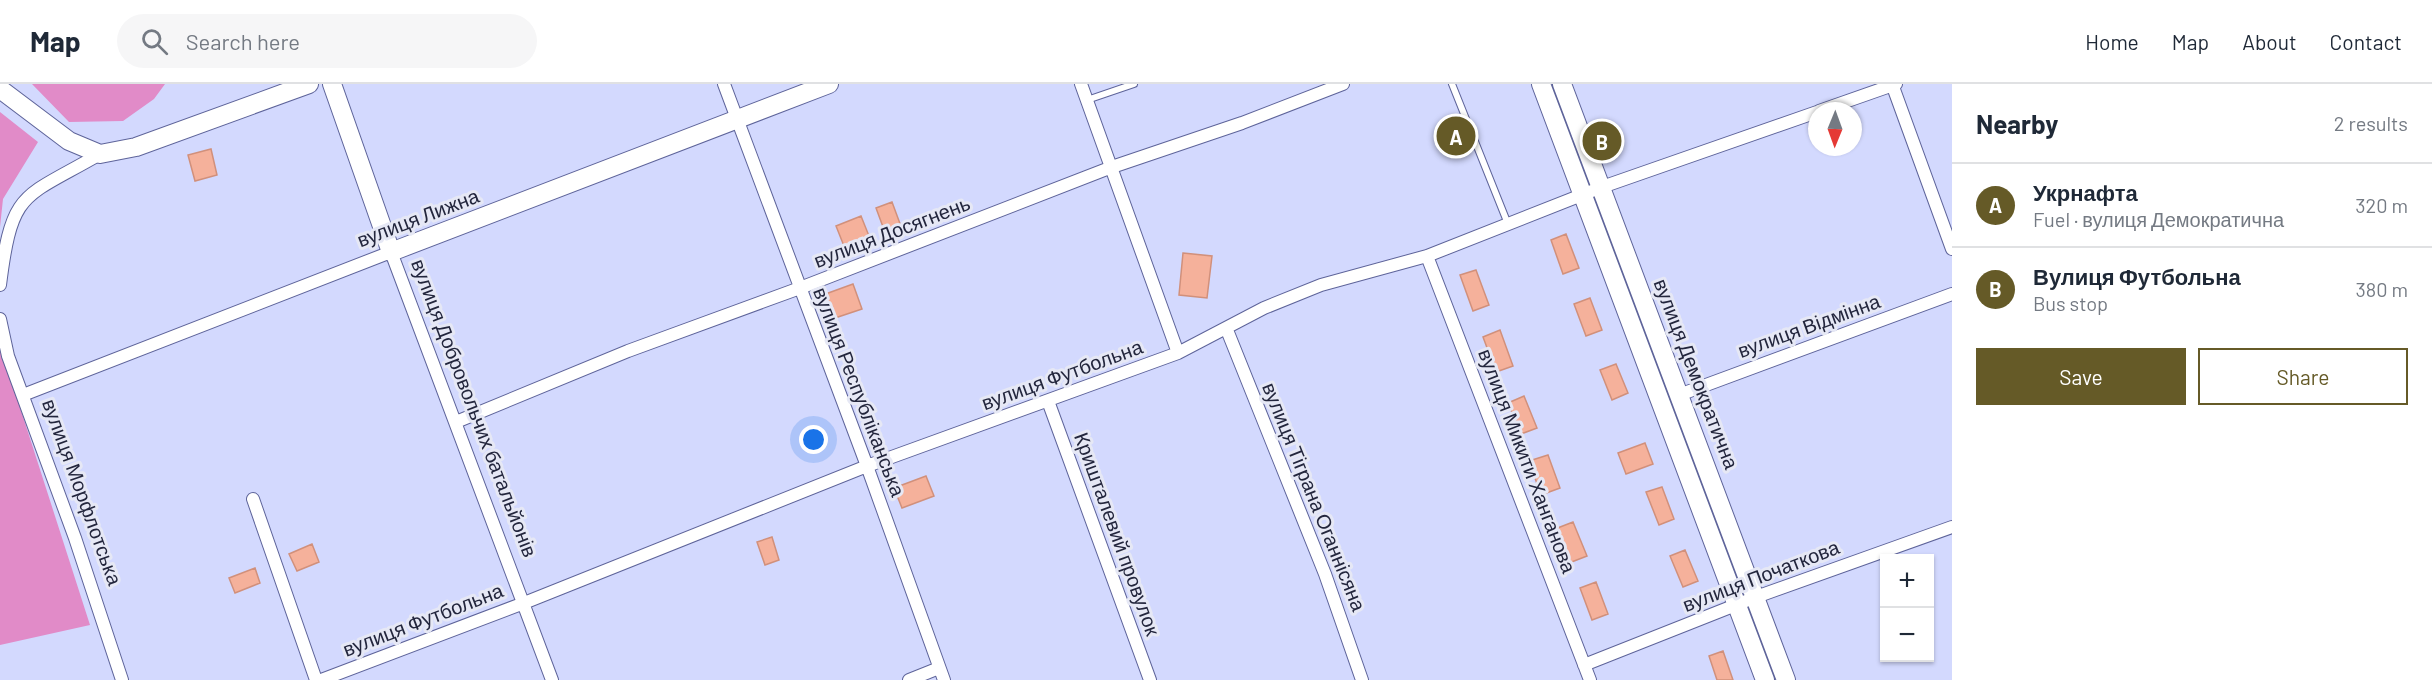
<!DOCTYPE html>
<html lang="en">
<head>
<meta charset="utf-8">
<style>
	:root { --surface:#fff; --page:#f6f6f7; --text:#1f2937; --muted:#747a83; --line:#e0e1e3; --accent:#655a27 }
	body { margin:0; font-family:Barlow,sans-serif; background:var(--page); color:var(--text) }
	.controls { position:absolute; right:18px; bottom:18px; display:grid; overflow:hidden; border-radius:0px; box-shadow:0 2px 4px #0004 }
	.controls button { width:54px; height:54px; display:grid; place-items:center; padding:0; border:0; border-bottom:2px solid var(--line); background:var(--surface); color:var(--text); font:30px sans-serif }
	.compass { position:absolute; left:1808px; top:18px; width:54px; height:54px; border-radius:50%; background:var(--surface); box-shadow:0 2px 4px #0004; rotate:181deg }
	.you { position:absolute; left:814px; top:356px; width:21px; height:21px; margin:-15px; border:4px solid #fff; border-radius:50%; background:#1a73e8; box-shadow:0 0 0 9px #1a73e833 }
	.badge { display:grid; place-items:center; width:39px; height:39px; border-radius:50%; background:var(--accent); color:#fff; font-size:20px; font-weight:700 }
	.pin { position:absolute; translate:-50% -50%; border:3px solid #fff; box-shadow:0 2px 6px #0006 }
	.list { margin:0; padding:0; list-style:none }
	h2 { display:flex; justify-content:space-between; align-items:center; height:78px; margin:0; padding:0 24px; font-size:26px }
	h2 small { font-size:20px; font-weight:400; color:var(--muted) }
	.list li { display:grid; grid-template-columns:39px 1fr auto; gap:18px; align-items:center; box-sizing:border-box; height:84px; padding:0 24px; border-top:2px solid var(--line) }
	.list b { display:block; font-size:22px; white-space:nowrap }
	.list p { margin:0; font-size:20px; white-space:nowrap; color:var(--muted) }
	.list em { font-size:20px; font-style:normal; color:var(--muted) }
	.actions { display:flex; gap:12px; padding:18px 24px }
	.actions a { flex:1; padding:14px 0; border:2px solid var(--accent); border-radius:0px; text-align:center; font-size:21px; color:var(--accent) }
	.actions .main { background:var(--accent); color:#fff }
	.icon { flex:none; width:33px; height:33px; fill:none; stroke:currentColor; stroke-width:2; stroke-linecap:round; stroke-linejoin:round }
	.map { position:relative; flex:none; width:1952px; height:596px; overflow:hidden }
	header { display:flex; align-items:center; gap:36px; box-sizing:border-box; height:84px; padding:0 30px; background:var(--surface); border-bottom:2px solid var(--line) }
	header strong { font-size:28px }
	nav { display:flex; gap:33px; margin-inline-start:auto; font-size:21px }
	.search { width:420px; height:54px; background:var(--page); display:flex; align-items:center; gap:15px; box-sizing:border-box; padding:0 21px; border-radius:33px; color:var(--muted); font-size:22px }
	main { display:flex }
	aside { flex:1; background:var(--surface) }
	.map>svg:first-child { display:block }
</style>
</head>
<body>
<header>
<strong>Map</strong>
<div class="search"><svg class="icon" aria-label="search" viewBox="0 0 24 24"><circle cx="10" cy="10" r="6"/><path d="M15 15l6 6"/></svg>Search here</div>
<nav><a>Home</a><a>Map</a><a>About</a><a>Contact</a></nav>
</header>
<main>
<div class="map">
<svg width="1952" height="596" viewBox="0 0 1952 596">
	<rect width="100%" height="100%" fill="#d3d9fe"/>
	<!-- green -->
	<path fill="#e18bc8" d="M 32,0 L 165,0 L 154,15 L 123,37 L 69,38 Z
		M 0,28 L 38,58 L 3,115 L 0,143 Z
		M 0,261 L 90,541 L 0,561 Z"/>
	<!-- building -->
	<path fill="#f5b19b" stroke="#d1907b" stroke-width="1.5" d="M 211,65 L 217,91 L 195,97 L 188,71 Z
		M 892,118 L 902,145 L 886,151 L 876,124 Z
		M 861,132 L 871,157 L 846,167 L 836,142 Z
		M 1566,150 L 1579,184 L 1563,190 L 1551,156 Z
		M 1183,169 L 1212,172 L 1207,214 L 1179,211 Z
		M 1476,186 L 1489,221 L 1473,227 L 1460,191 Z
		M 853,200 L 862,225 L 829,236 L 820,212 Z
		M 1590,214 L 1602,246 L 1586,252 L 1574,220 Z
		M 1500,246 L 1513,282 L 1496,288 L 1483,253 Z
		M 1616,280 L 1628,309 L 1612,316 L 1600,286 Z
		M 1524,312 L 1537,344 L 1521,350 L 1508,319 Z
		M 1645,359 L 1653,380 L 1626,390 L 1618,369 Z
		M 1548,371 L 1560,404 L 1541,411 L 1529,377 Z
		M 926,392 L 934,412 L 902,424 L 894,404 Z
		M 1662,403 L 1674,435 L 1659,441 L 1646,408 Z
		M 1573,438 L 1587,472 L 1569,479 L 1555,445 Z
		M 772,453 L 779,476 L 765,481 L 757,458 Z
		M 312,460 L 319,478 L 297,487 L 289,470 Z
		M 1685,466 L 1698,497 L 1683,503 L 1670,472 Z
		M 255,484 L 260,499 L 235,509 L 229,494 Z
		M 1596,498 L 1608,530 L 1592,536 L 1580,504 Z
		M 1723,567 L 1733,596 L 1717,596 L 1709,572 Z"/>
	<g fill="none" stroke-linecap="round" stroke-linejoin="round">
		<defs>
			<path id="lane" d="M 1452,0 L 1508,140
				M 1087,16 L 1134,0"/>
			<path id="street" d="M 724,0 L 867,382 L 944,596
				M 1081,0 L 1178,269
				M 1892,0 L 1952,165
				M 1819,27 L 1896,0
				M 1427,172 L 1590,596
				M 0,201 C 12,105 22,115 100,70
				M 0,235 L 8,272 L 75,454 L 122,596
				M 1227,246 L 1325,490 L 1362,596
				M 23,311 L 391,168 L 552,596
				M 1679,311 L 1952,210
				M 1048,317 L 1150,596
				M 456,338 L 628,267 L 800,204 L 1112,83 L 1242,39 L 1343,0
				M 253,415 L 316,596
				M 1584,581 L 1756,513 L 1952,443
				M 321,596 L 524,519 L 867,382 L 1178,269 L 1264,224 L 1321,201 L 1427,172 L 1602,103 L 1817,28
				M 909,596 L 939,584"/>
			<path id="secondary" d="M 332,0 L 391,168 L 829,0
				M 1541,0 L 1765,596
				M 1562,0 L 1786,596
				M 0,5 L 69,57 L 100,70 L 136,63 L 309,0"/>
		</defs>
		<!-- lane casing -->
		<use href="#lane" stroke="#5e649a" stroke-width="8"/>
		<!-- street casing -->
		<use href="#street" stroke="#5e649a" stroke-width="14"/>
		<!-- secondary casing -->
		<use href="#secondary" stroke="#5e649a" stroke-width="20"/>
		<!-- lane -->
		<use href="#lane" stroke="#fff" stroke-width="6"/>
		<!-- street -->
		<use href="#street" stroke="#fff" stroke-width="12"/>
		<!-- secondary -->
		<use href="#secondary" stroke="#fff" stroke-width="18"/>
	</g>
	<g text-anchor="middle" stroke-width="6" stroke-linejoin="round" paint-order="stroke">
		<!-- street labels -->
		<g font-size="20" fill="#23263d" stroke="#e6e8f5">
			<text transform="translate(418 134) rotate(-21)" y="7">вулиця Лижна</text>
			<text transform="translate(892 148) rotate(-21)" y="7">вулиця Досягнень</text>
			<text transform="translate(1809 242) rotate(-20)" y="7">вулиця Відмінна</text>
			<text transform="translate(1696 290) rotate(69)" y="7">вулиця Демократична</text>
			<text transform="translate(1062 291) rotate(-20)" y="7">вулиця Футбольна</text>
			<text transform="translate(859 308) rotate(69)" y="7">вулиця Республіканська</text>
			<text transform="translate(474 324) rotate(69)" y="7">вулиця Добровольчих батальйонів</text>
			<text transform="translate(1527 377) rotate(69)" y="7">вулиця Микити Ханганова</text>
			<text transform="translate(82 408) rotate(70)" y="7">вулиця Морфлотська</text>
			<text transform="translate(1314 413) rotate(68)" y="7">вулиця Тіграна Оганнісяна</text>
			<text transform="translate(1117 450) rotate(70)" y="7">Кришталевий провулок</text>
			<text transform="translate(1761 492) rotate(-21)" y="7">вулиця Початкова</text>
			<text transform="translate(423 536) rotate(-21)" y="7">вулиця Футбольна</text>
		</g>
	</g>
</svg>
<div class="controls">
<button>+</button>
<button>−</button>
</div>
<svg class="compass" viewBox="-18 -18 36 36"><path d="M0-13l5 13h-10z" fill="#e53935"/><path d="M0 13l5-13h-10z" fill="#747a83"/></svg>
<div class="you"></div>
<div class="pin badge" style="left:1456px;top:52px">A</div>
<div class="pin badge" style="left:1602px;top:57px">B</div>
</div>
<aside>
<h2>Nearby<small>2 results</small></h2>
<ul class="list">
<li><span class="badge">A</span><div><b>Укрнафта</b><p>Fuel · вулиця Демократична</p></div><em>320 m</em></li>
<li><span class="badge">B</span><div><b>Вулиця Футбольна</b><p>Bus stop</p></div><em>380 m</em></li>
</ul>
<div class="actions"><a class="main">Save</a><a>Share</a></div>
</aside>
</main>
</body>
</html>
